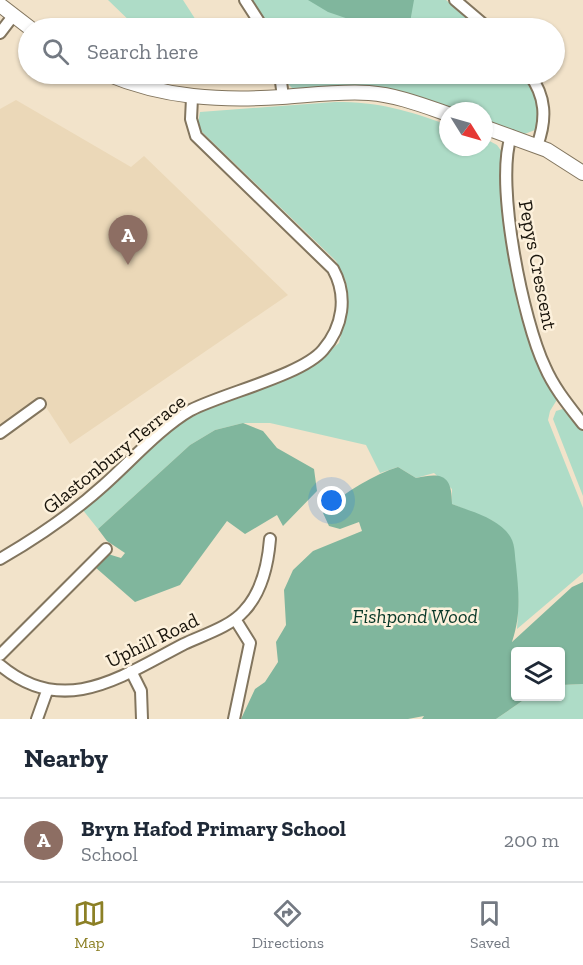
<!DOCTYPE html>
<html lang="en">
<head>
<meta charset="utf-8">
<style>
	:root { --surface:#fff; --page:#f2f2f3; --text:#1f2937; --muted:#747a83; --line:#e0e1e3; --accent:#8c8026 }
	body { margin:0; font-family:"Zilla Slab",serif; background:var(--page); color:var(--text) }
	.controls { position:absolute; right:18px; bottom:18px; display:grid; overflow:hidden; border-radius:6px; box-shadow:0 2px 4px #0004 }
	.controls button { width:54px; height:54px; display:grid; place-items:center; padding:0; border:0; border-bottom:2px solid var(--line); background:var(--surface); color:var(--text); font:30px sans-serif }
	.compass { position:absolute; left:439px; top:102px; width:54px; height:54px; border-radius:50%; background:var(--surface); box-shadow:0 2px 4px #0004; rotate:127deg }
	.you { position:absolute; left:332px; top:501px; width:21px; height:21px; margin:-15px; border:4px solid #fff; border-radius:50%; background:#1a73e8; box-shadow:0 0 0 9px #1a73e833 }
	.badge { display:grid; place-items:center; width:39px; height:39px; border-radius:50%; background:var(--accent); color:#fff; font-size:20px; font-weight:700 }
	.pin { position:absolute; translate:-50% -50px; filter:drop-shadow(0 2px 3px #0008) }
	.pin::after { content:''; position:absolute; top:32px; width:21px; height:18px; background:inherit; clip-path:polygon(0 0,100% 0,50% 100%) }
	.list { margin:0; padding:0; list-style:none }
	h2 { display:flex; justify-content:space-between; align-items:center; height:78px; margin:0; padding:0 24px; font-size:26px }
	h2 small { font-size:20px; font-weight:400; color:var(--muted) }
	.list li { display:grid; grid-template-columns:39px 1fr auto; gap:18px; align-items:center; box-sizing:border-box; height:84px; padding:0 24px; border-top:2px solid var(--line) }
	.list b { display:block; font-size:22px; white-space:nowrap }
	.list p { margin:0; font-size:20px; white-space:nowrap; color:var(--muted) }
	.list em { font-size:20px; font-style:normal; color:var(--muted) }
	.icon { flex:none; width:33px; height:33px; fill:none; stroke:currentColor; stroke-width:2; stroke-linecap:round; stroke-linejoin:round }
	.map { position:relative; flex:none; width:583px; height:719px; overflow:hidden }
	.search { position:absolute; background:var(--surface); box-shadow:0 2px 4px #0004; left:18px; right:18px; top:18px; height:66px; display:flex; align-items:center; gap:15px; box-sizing:border-box; padding:0 21px; border-radius:33px; color:var(--muted); font-size:22px }
	.sheet { height:162px; background:var(--surface) }
	nav { display:flex; justify-content:space-around; align-items:center; box-sizing:border-box; height:84px; border-top:2px solid var(--line); background:var(--surface); font-size:16px; color:var(--muted) }
	nav a { display:grid; justify-items:center; gap:3px }
	nav .on { color:var(--accent) }
	.map>svg:first-child { display:block }
</style>
</head>
<body>
<div class="map">
<svg width="583" height="719" viewBox="0 0 583 719">
	<rect width="100%" height="100%" fill="#f2e3ca"/>
	<!-- built -->
	<path fill="#ebd8b8" d="M 16,100 L 131,167 L 144,156 L 288,295 L 70,444 L 40,398 L 0,426 L 0,109 Z"/>
	<!-- green -->
	<path fill="#aedcc7" d="M 108,0 L 183,0 L 201,28 L 137,28 Z
		M 250,0 L 446,0 L 481,28 L 268,28 Z
		M 285,74 L 523,74 C 535,89 546,112 535,130 L 522,135 L 484,121 L 484,111 L 456,111 L 408,94 L 294,90 L 286,82 Z
		M 335,102 C 380,102 406,110 448,125 L 448,147 L 484,147 L 484,138 L 497,145 L 502,152 L 505,210 L 515,286 L 558,398 L 550,411 L 548,420 L 583,508 L 583,573 L 517,629 C 521,576 516,568 493,521 L 452,504 L 452,489 L 434,473 L 416,478 L 398,467 L 380,473 L 366,445 L 270,423 L 243,423 L 215,430 L 190,445 L 98,529 L 82,509 L 190,415 L 316,362 L 339,343 L 348,306 L 346,282 L 336,261 L 200,130 L 198,123 L 200,112 Z
		M 566,408 L 583,429 L 583,496 L 553,419 L 556,411 Z
		M 583,684 L 583,719 L 496,719 L 528,697 L 560,696 L 561,685 Z"/>
	<!-- forest -->
	<path fill="#80b69d" d="M 308,0 L 414,0 L 409,28 L 375,28 L 328,12 Z
		M 243,423 L 263,431 L 277,448 L 314,469 L 317,491 L 283,526 L 277,515 L 245,534 L 227,521 L 180,585 L 135,602 L 95,567 L 108,554 L 121,558 L 125,553 L 107,541 L 98,529 L 190,445 L 215,430 Z
		M 398,467 L 416,478 C 442,472 452,475 452,504 C 470,511 493,517 506,531 C 516,542 514,551 516,565 C 519,595 521,614 512,642 L 572,587 L 583,582 L 583,684 L 561,685 L 560,652 L 516,652 L 516,696 L 528,697 L 496,719 L 422,719 L 424,716 L 408,719 L 241,719 L 255,689 L 265,682 L 278,662 L 276,642 L 286,625 L 284,590 L 293,570 L 313,551 L 362,531 L 359,522 L 340,529 L 329,526 L 323,513 C 339,495 375,474 398,467 Z"/>
	<g fill="none" stroke-linecap="round" stroke-linejoin="round">
		<defs>
			<path id="street" d="M 245,0 L 263,28
				M 455,0 L 488,28
				M 0,33 L 13,16
				M 280,74 L 283,97
				M 529,74 C 546,96 547,119 537,146
				M 511,136 C 495,184 523,321 545,367 C 554,388 569,406 583,424
				M 0,433 L 40,404
				M 0,559 C 38,537 72,514 104,485 C 130,462 161,427 191,410 C 224,393 302,375 323,350 C 343,327 348,296 333,269 L 196,136 L 191,119 L 192,98
				M 0,655 L 106,549
				M 0,665 C 64,719 122,676 184,644 C 203,635 230,627 244,611 C 262,592 268,564 270,539
				M 131,671 L 141,691 L 142,719
				M 37,719 L 47,691
				M 234,719 L 250,643 L 235,619"/>
			<path id="secondary" d="M 0,5 L 30,28
				M 107,74 C 164,98 221,101 282,97 C 311,95 340,91 369,93 C 396,95 422,105 448,114
				M 484,127 L 547,150 L 583,173"/>
		</defs>
		<!-- street casing -->
		<use href="#street" stroke="#82755e" stroke-width="14"/>
		<!-- secondary casing -->
		<use href="#secondary" stroke="#82755e" stroke-width="16"/>
		<!-- street -->
		<use href="#street" stroke="#fff" stroke-width="10"/>
		<!-- secondary -->
		<use href="#secondary" stroke="#fff" stroke-width="14"/>
	</g>
	<g text-anchor="middle" stroke-width="5" stroke-linejoin="round" paint-order="stroke">
		<!-- street labels -->
		<g font-size="20" fill="#19140b" stroke="#fdf1dc">
			<text transform="translate(538 265) rotate(79)" y="7">Pepys Crescent</text>
			<text transform="translate(114 454) rotate(-39)" y="7">Glastonbury Terrace</text>
			<text transform="translate(152 640) rotate(-26)" y="7">Uphill Road</text>
		</g>
		<!-- park labels -->
		<g font-size="20" font-style="italic" fill="#083828" stroke="#fdf1dc">
			<text x="415" y="623">Fishpond Wood</text>
		</g>
	</g>
</svg>
<div class="controls">
<button><svg class="icon" aria-label="layers" viewBox="0 0 24 24"><path d="M12 4l9 5-9 5-9-5zM3 14l9 5 9-5"/></svg></button>
</div>
<svg class="compass" viewBox="-18 -18 36 36"><path d="M0-13l5 13h-10z" fill="#e53935"/><path d="M0 13l5-13h-10z" fill="#747a83"/></svg>
<div class="you"></div>
<div class="pin badge" style="left:128px;top:265px;background:#8d6e63">A</div>
<div class="search"><svg class="icon" aria-label="search" viewBox="0 0 24 24"><circle cx="10" cy="10" r="6"/><path d="M15 15l6 6"/></svg>Search here</div>
</div>
<section class="sheet">
<h2>Nearby<small></small></h2>
<ul class="list">
<li><span class="badge" style="background:#8d6e63">A</span><div><b>Bryn Hafod Primary School</b><p>School</p></div><em>200 m</em></li>
</ul>
</section>
<nav>
<a class="on"><svg class="icon" aria-label="map" viewBox="0 0 24 24"><path d="M3 6l6-2 6 2 6-2v14l-6 2-6-2-6 2zM9 4v14M15 6v14"/></svg>Map</a>
<a><svg class="icon" aria-label="directions" viewBox="0 0 24 24"><path d="M12 3l9 9-9 9-9-9zM9 14v-3h6M13 9l2 2-2 2"/></svg>Directions</a>
<a><svg class="icon" aria-label="saved" viewBox="0 0 24 24"><path d="M7 4h10v16l-5-4-5 4z"/></svg>Saved</a>
</nav>
</body>
</html>
